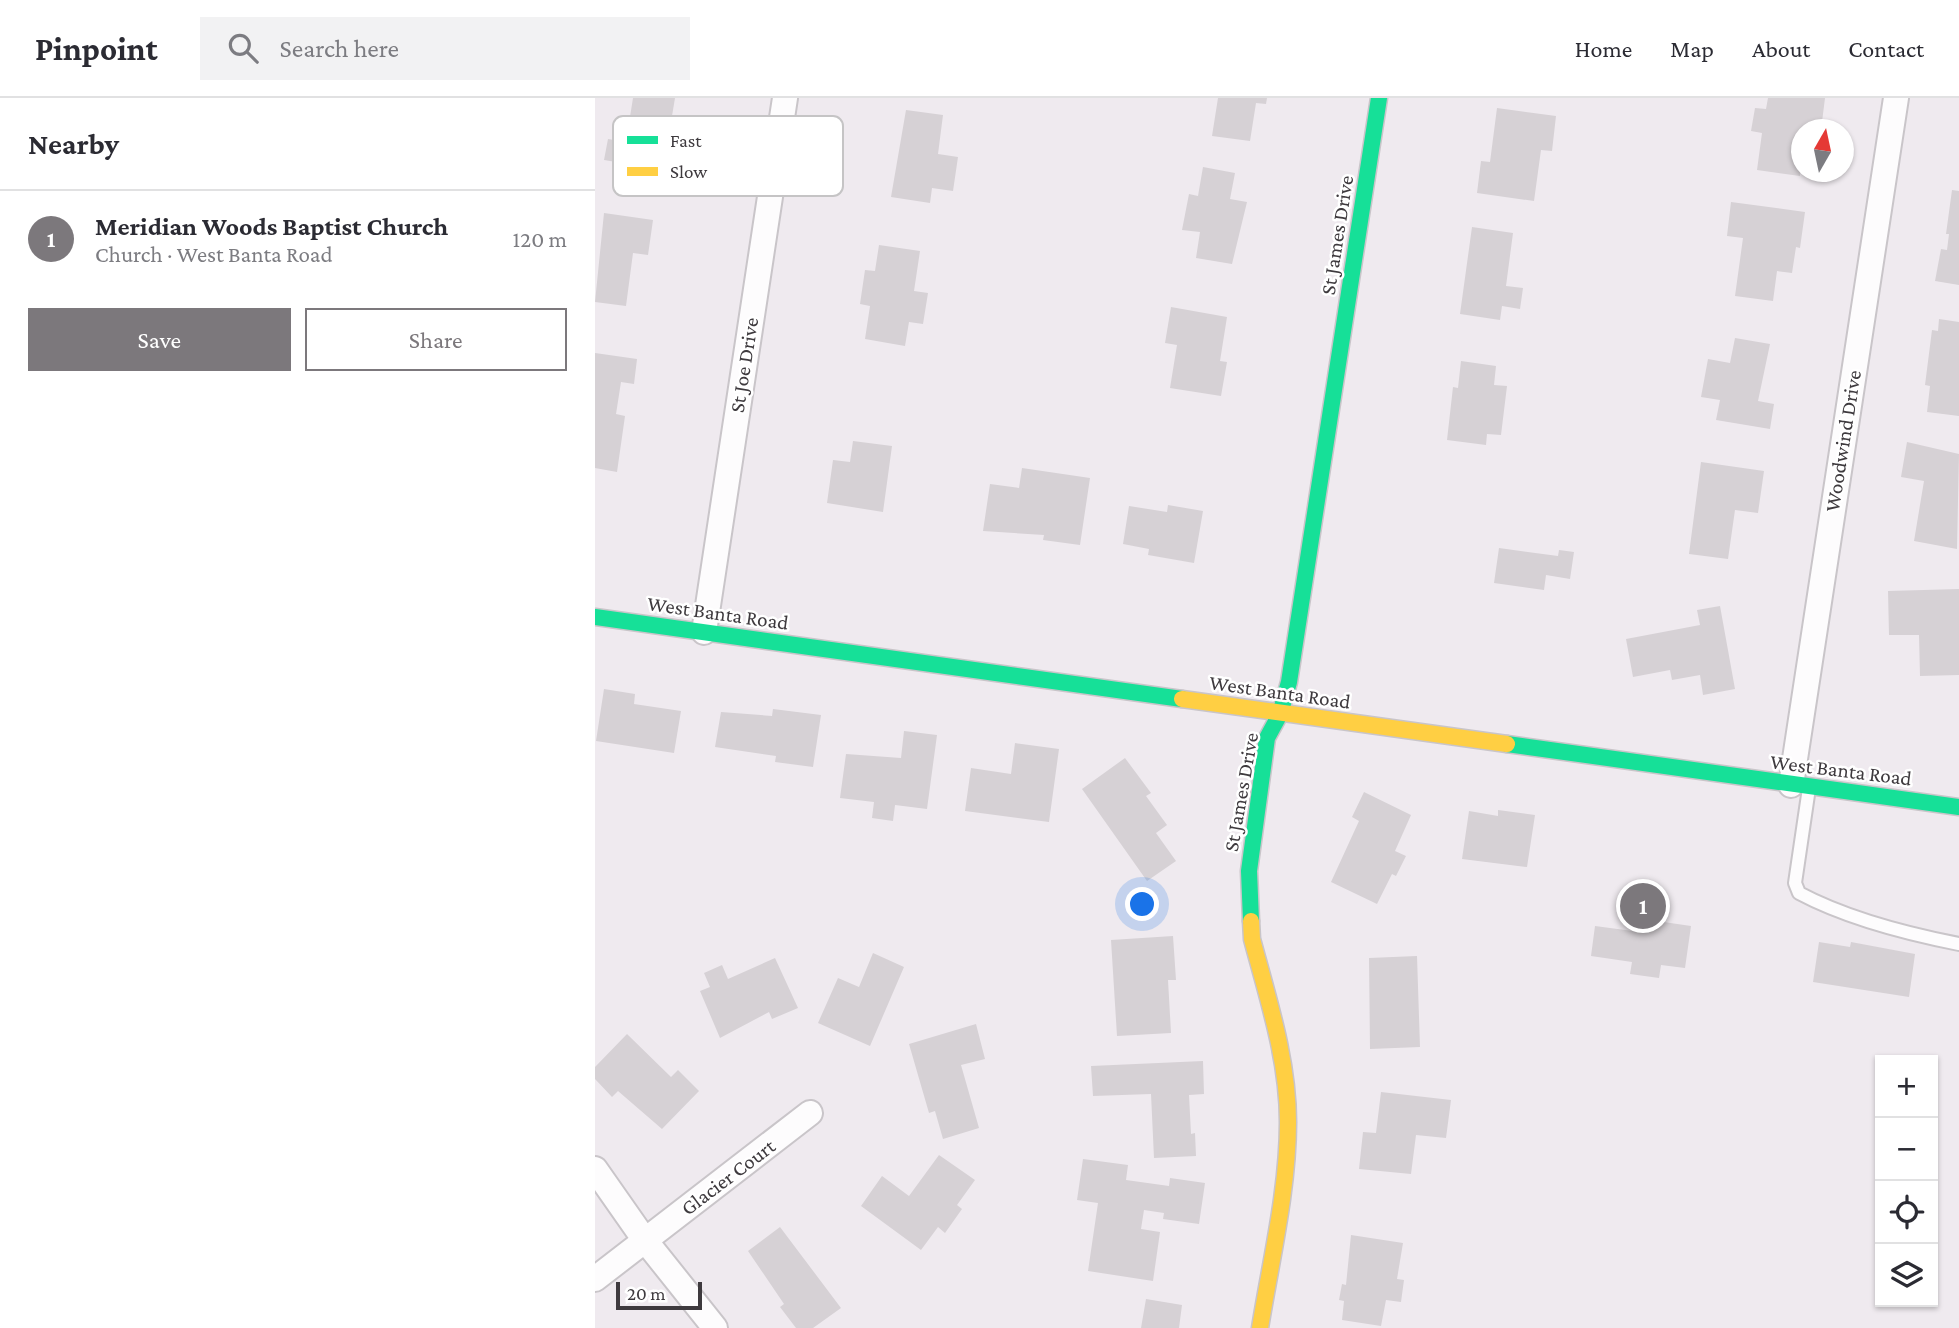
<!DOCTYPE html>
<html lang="en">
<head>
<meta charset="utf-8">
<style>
	:root { --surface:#fff; --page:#f2f2f3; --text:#2b2b33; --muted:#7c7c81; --line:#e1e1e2; --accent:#7c787c }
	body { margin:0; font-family:"Crimson Pro",serif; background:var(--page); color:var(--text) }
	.controls { position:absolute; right:21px; bottom:21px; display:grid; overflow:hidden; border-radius:0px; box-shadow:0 2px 5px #0004 }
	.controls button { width:63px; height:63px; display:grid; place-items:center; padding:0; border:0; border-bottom:2px solid var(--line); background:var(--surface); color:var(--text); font:35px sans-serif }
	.compass { position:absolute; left:1196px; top:21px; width:63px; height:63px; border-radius:50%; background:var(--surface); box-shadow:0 2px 5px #0004; rotate:9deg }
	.scale { position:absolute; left:21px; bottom:18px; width:86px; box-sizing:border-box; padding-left:7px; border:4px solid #3e3a3e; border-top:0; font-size:19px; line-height:24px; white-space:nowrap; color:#3e3a3e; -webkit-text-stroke:5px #fff; paint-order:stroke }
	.you { position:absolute; left:548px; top:807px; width:24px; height:24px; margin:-18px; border:5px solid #fff; border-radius:50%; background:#1a73e8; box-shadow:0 0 0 10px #1a73e833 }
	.badge { display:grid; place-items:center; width:46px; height:46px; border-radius:50%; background:var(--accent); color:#fff; font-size:23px; font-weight:700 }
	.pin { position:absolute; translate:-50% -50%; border:4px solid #fff; box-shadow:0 2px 7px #0006 }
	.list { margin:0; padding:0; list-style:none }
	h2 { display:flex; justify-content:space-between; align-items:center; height:91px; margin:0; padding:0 28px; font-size:30px }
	h2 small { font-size:23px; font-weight:400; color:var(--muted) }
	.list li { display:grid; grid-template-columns:46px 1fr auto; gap:21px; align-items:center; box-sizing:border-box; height:98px; padding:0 28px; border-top:2px solid var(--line) }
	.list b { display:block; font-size:26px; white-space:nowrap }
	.list p { margin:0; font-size:23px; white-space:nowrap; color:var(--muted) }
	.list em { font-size:23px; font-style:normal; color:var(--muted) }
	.actions { display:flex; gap:14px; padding:21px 28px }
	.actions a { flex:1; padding:16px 0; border:2px solid var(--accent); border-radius:0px; text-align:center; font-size:24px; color:var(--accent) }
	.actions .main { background:var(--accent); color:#fff }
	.icon { flex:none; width:38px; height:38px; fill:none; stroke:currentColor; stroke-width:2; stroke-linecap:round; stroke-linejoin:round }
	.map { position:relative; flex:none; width:1364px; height:1230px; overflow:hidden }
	header { display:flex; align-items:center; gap:42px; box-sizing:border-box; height:98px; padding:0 35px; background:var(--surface); border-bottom:2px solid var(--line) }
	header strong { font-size:33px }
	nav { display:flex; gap:38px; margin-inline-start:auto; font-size:24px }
	.search { width:490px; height:63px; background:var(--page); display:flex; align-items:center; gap:18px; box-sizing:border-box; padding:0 24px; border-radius:0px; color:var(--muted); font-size:26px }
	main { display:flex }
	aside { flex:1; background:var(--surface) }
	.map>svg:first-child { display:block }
</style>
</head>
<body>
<header>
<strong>Pinpoint</strong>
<div class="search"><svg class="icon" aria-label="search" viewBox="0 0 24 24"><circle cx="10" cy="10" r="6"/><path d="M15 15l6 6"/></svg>Search here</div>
<nav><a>Home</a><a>Map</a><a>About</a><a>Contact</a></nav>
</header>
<main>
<aside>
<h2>Nearby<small></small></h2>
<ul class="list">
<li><span class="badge">1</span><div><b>Meridian Woods Baptist Church</b><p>Church · West Banta Road</p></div><em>120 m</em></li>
</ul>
<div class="actions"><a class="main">Save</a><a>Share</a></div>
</aside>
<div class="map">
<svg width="1364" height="1230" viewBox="0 0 1364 1230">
	<rect width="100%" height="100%" fill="#efeaef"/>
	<!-- building -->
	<path fill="#d6d1d5" d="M 38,0 L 80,0 L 66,84 L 26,77 L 27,65 L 9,62 L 13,41 L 31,44 Z
		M 623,0 L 672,0 L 671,6 L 661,5 L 655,43 L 617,38 Z
		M 1173,0 L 1230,0 L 1226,32 L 1206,32 L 1205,78 L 1162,72 L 1167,35 L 1156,33 L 1160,10 L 1171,11 Z
		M 902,10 L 961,18 L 957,53 L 946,52 L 939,103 L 882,95 L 886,63 L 895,64 Z
		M 311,12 L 348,17 L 343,56 L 363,59 L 358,93 L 337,90 L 335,105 L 296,99 Z
		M 608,69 L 640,75 L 635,101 L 652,104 L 637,166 L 601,160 L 605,134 L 587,132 L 594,96 L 603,98 Z
		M 1357,92 L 1364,93 L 1364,187 L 1340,183 L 1346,151 L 1352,152 L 1354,136 L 1351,136 Z
		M 1136,104 L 1210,114 L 1205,150 L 1201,149 L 1197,175 L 1182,173 L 1178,203 L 1140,198 L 1148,140 L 1132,138 Z
		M 9,115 L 58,122 L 53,157 L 38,155 L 31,208 L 0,204 Z
		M 877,129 L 918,135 L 911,188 L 928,190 L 925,211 L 907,208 L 905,222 L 865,216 Z
		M 284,147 L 325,153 L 319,193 L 333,195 L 328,226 L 314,224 L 310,248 L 270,241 L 275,208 L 265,206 L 270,172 L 280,173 Z
		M 576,209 L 632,219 L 625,263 L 632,264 L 626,298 L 575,290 L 582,247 L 570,245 Z
		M 1344,221 L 1364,224 L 1364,318 L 1332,314 L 1335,288 L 1330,287 L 1337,232 L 1343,233 Z
		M 1140,240 L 1175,246 L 1163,303 L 1179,306 L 1175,331 L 1121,322 L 1125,302 L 1106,299 L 1113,261 L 1135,265 Z
		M 0,255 L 42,261 L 39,286 L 26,284 L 21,316 L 30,318 L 22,374 L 0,370 Z
		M 866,263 L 901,268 L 899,287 L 912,288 L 906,337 L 892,336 L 891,347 L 852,342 L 858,289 L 863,290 Z
		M 258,343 L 297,348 L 288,414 L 232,405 L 238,362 L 255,364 Z
		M 1312,344 L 1364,356 L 1362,451 L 1319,443 L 1329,383 L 1306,379 Z
		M 1106,364 L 1169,373 L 1163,415 L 1140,412 L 1133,461 L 1094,456 Z
		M 427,370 L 495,380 L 485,447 L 448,442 L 449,437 L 388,433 L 395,386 L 424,390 Z
		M 573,407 L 608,413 L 599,465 L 553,457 L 554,451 L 528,446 L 534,408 L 572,414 Z
		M 904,450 L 963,458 L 964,452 L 979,454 L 975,481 L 951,477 L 949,492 L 899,485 Z
		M 1364,491 L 1364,577 L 1325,578 L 1324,537 L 1294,537 L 1293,493 Z
		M 1125,508 L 1140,591 L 1108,597 L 1105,577 L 1077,582 L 1075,572 L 1038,579 L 1031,541 L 1105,527 L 1102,512 Z
		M 9,591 L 40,596 L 39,606 L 86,613 L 79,655 L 1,643 Z
		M 178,611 L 226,617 L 218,669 L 180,664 L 181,658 L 120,649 L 126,614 L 177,618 Z
		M 309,633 L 342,637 L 332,711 L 300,707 L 298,723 L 277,720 L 279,704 L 245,700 L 251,656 L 306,660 Z
		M 420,645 L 464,651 L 454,724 L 370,713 L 376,670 L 416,676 Z
		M 530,660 L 556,695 L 551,698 L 572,727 L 561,735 L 581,763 L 552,783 L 487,691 Z
		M 769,694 L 816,717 L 800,753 L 811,758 L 801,778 L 797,776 L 782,806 L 736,784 L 764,723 L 757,719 Z
		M 903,712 L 940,717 L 932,769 L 867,761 L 874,713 L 903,718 Z
		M 1048,821 L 1096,828 L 1090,870 L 1066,867 L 1064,880 L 1035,876 L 1037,864 L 996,858 L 1000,828 L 1045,834 Z
		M 578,838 L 581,882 L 573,882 L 576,935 L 522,938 L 516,842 Z
		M 1224,844 L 1255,849 L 1256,844 L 1320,856 L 1314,899 L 1218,884 Z
		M 278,855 L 309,869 L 275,948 L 223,925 L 243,880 L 264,889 Z
		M 822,858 L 825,949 L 775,951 L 774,860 Z
		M 180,860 L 203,910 L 177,921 L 174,914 L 125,940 L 105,893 L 115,889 L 109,875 L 127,867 L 133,881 Z
		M 381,926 L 390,961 L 366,967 L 384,1030 L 348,1041 L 340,1013 L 334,1015 L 314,946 Z
		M 32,936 L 76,979 L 83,972 L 104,993 L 67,1031 L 23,993 L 17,999 L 0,981 L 0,969 Z
		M 608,963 L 609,996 L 594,997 L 596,1036 L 600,1035 L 601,1058 L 559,1060 L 556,996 L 498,998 L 496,968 Z
		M 786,994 L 856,1002 L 851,1040 L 821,1037 L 816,1076 L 764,1071 L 768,1034 L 781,1035 Z
		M 344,1057 L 380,1082 L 362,1107 L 367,1111 L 350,1135 L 343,1129 L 326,1152 L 266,1108 L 287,1078 L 314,1098 Z
		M 488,1061 L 533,1067 L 531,1082 L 574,1088 L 575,1080 L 610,1085 L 604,1126 L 568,1121 L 569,1115 L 549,1112 L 546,1131 L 565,1134 L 558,1183 L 493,1173 L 503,1105 L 482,1102 Z
		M 185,1129 L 246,1210 L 218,1230 L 201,1230 L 185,1209 L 189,1206 L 153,1153 Z
		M 756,1137 L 808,1145 L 802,1181 L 809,1182 L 806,1204 L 791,1202 L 786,1228 L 747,1222 L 749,1203 L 744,1202 L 747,1186 L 751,1187 Z
		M 551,1201 L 587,1207 L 584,1230 L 546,1230 Z"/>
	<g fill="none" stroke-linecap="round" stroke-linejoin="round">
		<defs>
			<path id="lane" d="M 1214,690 L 1200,785 L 1204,795 C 1249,819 1313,836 1364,846"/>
			<path id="street" d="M 109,534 L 190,0
				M 1196,687 L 1301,0
				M 0,1071 L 49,1141 L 120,1230
				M 0,1181 L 215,1015"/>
			<path id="fast" d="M 0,519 L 587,601
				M 912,646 L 1364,709
				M 656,823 L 654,773 L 672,640 L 685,616 L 694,584 L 784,0"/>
			<path id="slow" d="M 587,601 L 912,646
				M 656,823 L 657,841 C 673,901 693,961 693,1024 C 693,1092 676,1162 665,1230"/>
		</defs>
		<!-- lane casing -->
		<use href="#lane" stroke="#c9c5c9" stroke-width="16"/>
		<!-- street casing -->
		<use href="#street" stroke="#c9c5c9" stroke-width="28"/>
		<!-- fast casing -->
		<use href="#fast" stroke="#c9c5c9" stroke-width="19"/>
		<!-- slow casing -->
		<use href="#slow" stroke="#c9c5c9" stroke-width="19"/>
		<!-- lane -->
		<use href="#lane" stroke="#fdfcfd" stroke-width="12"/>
		<!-- street -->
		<use href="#street" stroke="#fdfcfd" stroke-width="24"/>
		<!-- fast -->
		<use href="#fast" stroke="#16e098" stroke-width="16"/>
		<!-- slow -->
		<use href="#slow" stroke="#ffcf43" stroke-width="16"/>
	</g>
	<g text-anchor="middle" stroke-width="5" stroke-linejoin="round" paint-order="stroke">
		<!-- street labels -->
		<g font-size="21" fill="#3e3a3e" stroke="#fff">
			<text transform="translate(742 137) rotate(-81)" y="7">St James Drive</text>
			<text transform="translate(149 267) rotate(-81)" y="7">St Joe Drive</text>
			<text transform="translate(1248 343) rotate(-81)" y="7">Woodwind Drive</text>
			<text transform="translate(123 515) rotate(8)" y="7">West Banta Road</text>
			<text transform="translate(685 594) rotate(8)" y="7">West Banta Road</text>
			<text transform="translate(1246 672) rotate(7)" y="7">West Banta Road</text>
			<text transform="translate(646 694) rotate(-80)" y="7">St James Drive</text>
			<text transform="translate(133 1079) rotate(-37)" y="7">Glacier Court</text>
		</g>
	</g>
	<!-- legend -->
	<rect x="18" y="18" width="230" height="80" rx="10" fill="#fff" stroke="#c5c4c5" stroke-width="2"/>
	<rect x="32" y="38" width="31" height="8" fill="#16e098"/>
	<rect x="32" y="69" width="31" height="9" fill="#ffcf43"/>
	<g font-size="19" fill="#3e3a3e">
		<text x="75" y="49">Fast</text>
		<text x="75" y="80">Slow</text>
	</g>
</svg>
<div class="controls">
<button>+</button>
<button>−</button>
<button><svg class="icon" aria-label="locate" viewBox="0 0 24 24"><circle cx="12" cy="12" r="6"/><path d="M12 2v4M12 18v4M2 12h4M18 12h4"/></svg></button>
<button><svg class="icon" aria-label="layers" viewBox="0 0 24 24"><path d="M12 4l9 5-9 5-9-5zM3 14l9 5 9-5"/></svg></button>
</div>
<svg class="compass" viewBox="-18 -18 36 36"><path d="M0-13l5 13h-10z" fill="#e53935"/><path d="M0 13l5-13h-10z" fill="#7c7c81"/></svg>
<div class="scale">20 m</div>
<div class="you"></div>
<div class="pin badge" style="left:1048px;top:808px">1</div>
</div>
</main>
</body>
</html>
